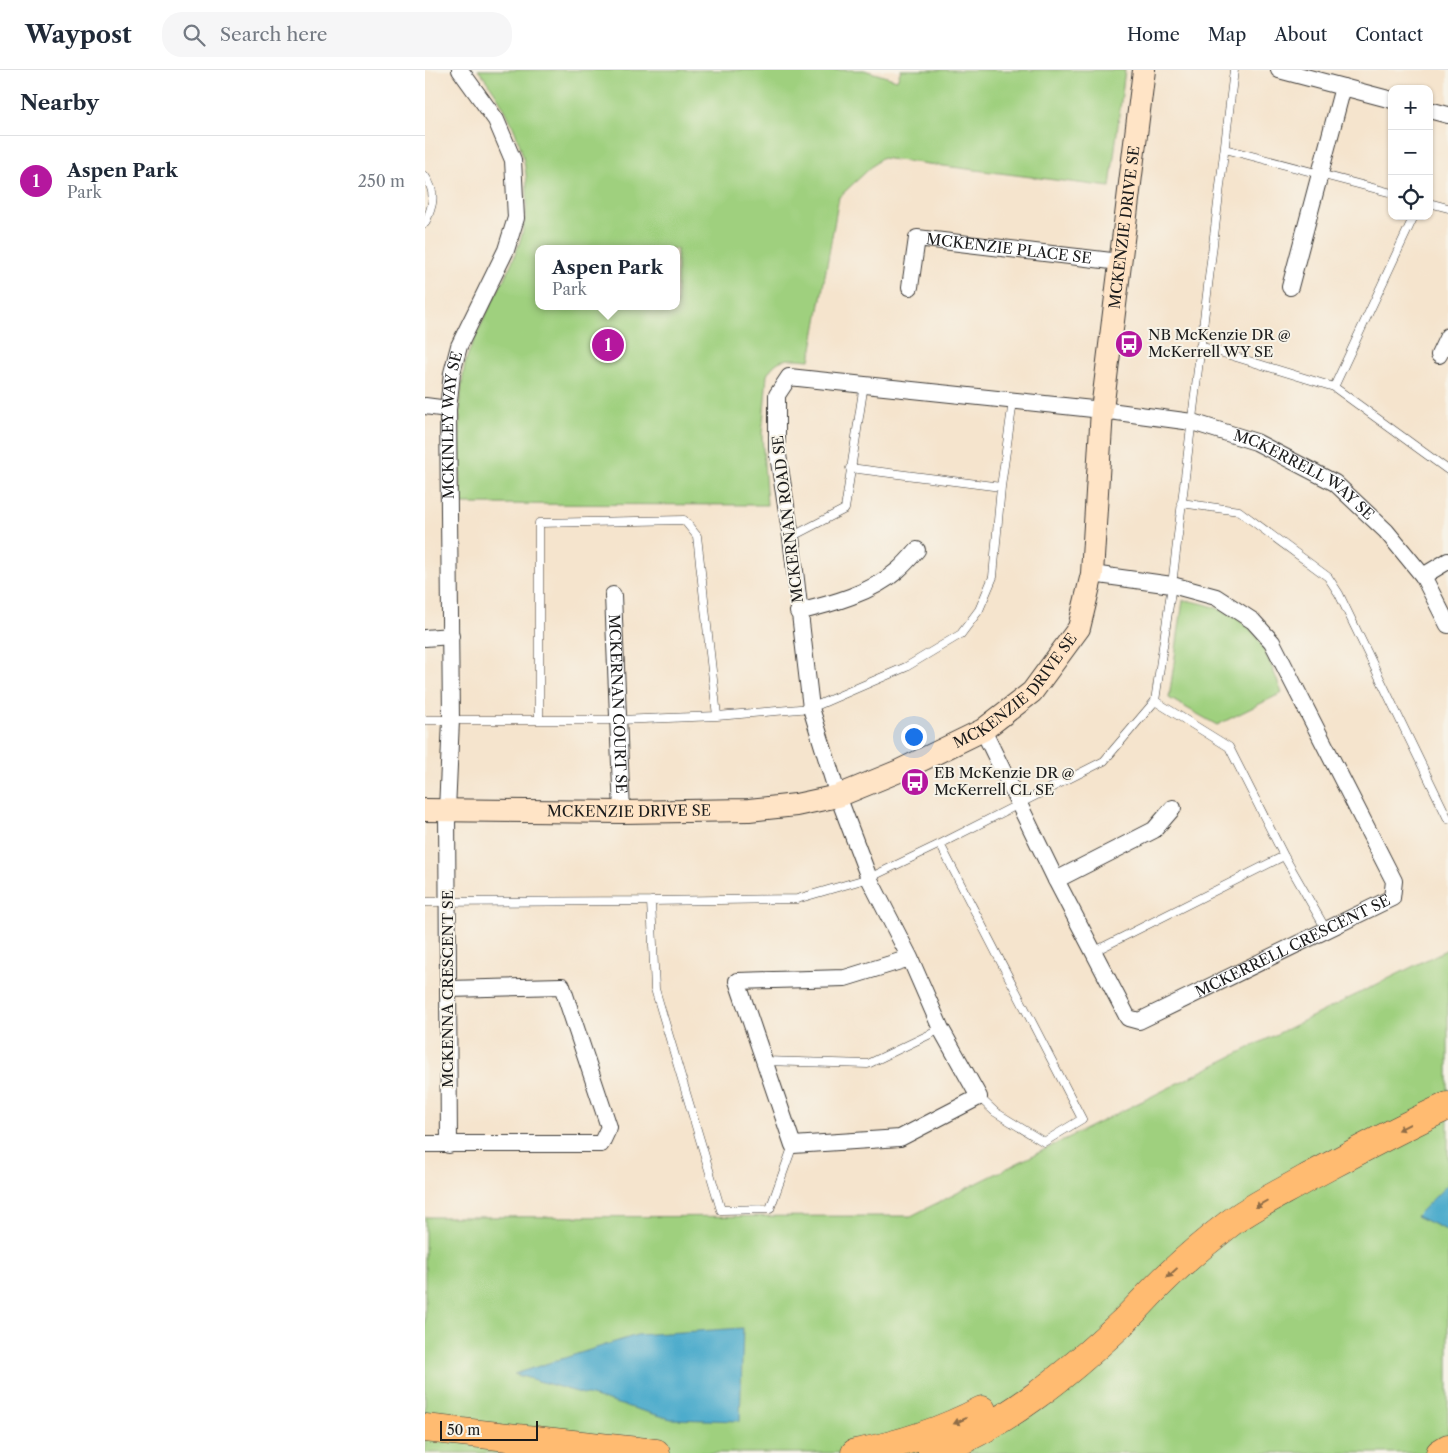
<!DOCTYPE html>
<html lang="en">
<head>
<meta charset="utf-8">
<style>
	:root { --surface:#fff; --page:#f6f6f7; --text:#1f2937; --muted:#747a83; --line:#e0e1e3; --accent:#b5179e }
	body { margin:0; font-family:"Libre Caslon Text",serif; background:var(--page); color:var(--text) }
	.controls { position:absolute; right:15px; top:15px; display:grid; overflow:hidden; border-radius:10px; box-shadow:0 1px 4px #0004 }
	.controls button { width:45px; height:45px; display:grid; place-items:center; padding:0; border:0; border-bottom:1px solid var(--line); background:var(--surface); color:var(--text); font:25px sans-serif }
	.scale { position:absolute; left:15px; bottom:12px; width:98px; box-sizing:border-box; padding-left:5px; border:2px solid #1c1c1c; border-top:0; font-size:14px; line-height:18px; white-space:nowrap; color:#1c1c1c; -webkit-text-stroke:4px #f7f3e8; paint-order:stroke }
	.you { position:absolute; left:488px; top:666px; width:18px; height:18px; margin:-12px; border:4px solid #fff; border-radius:50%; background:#1a73e8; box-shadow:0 0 0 8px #1a73e833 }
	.badge { display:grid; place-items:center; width:32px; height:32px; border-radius:50%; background:var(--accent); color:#fff; font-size:16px; font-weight:700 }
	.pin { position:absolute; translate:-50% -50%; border:2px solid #fff; box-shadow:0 1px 5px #0006 }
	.popup { position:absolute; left:110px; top:175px; width:145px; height:65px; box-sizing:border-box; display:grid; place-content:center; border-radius:10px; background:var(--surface); filter:drop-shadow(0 1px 4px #0005); font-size:16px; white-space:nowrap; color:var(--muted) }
	.popup b { font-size:19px; color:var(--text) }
	.popup::after { content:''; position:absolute; left:50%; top:100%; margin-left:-10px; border:10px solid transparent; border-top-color:var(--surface) }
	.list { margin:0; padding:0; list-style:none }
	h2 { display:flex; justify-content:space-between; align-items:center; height:65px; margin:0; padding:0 20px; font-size:21px }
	h2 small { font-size:16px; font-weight:400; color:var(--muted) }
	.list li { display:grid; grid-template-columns:32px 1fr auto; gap:15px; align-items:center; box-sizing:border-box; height:90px; padding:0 20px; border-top:1px solid var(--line) }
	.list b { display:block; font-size:19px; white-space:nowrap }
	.list p { margin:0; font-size:16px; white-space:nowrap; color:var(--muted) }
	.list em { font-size:16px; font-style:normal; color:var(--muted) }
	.icon { flex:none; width:28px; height:28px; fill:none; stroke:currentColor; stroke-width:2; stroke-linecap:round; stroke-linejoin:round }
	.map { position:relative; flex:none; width:1023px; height:1383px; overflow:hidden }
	header { display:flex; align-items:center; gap:30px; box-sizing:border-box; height:70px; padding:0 25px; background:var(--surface); border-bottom:1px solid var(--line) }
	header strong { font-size:24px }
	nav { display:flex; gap:28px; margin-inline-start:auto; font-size:18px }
	.search { width:350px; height:45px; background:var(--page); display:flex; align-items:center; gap:12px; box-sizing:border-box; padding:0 18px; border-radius:20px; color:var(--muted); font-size:19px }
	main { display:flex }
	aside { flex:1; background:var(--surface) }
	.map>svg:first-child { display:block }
</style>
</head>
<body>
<header>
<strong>Waypost</strong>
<div class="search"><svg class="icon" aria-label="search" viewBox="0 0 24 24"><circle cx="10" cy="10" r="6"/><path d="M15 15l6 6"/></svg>Search here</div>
<nav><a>Home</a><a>Map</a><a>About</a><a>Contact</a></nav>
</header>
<main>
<aside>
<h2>Nearby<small></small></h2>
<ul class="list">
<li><span class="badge">1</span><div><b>Aspen Park</b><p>Park</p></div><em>250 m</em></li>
</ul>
</aside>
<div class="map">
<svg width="1023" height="1383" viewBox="0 0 1023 1383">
	<rect width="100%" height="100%" fill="#f7f3e8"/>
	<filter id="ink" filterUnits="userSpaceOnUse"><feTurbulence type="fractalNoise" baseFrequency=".02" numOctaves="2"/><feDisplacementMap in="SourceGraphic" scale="10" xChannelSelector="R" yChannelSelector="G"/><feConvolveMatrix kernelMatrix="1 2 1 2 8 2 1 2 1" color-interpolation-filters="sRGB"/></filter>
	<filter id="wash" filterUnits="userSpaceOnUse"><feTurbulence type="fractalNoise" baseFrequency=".0096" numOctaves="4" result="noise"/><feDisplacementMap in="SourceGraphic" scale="20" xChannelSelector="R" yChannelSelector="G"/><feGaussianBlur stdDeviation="1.12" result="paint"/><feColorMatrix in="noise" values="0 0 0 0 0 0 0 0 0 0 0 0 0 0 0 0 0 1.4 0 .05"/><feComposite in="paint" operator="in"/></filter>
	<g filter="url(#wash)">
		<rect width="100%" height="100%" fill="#f5e4cd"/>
		<!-- green -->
		<path fill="#9fd07e" stroke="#5e764d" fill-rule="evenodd" d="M 53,0 L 439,0 L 472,10 L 476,0 L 700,0 L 685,117 L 456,88 L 414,127 L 385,290 C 365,289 353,285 342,305 L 337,365 L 342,435 L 36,434 C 36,389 31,333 41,290 C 43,282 48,274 51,266 C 62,241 75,218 86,194 C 118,125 100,57 53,0 ZM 114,179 L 252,179 L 252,236 L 114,236 Z
			M 758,530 C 785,533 818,545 833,569 C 843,586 850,605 857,623 L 792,655 L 744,628 Z
			M 1023,879 L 1023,1383 L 0,1383 L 0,1147 L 486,1146 Z"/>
		<!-- water -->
		<path fill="#4eaccc" stroke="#356474" d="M 1023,1114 L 1023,1161 L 991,1146 Z
			M 318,1258 L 315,1351 L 246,1349 L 89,1304 L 212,1265 Z"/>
	</g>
	<g filter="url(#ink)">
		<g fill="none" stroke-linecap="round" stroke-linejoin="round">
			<defs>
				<path id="lane" d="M 800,79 L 967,123
					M 0,106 C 12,123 8,136 0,153
					M 1004,133 L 1023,138
					M 775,276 L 909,317 L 1023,400
					M 909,317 L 989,146
					M 425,398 L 576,417
					M 756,433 L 814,441 L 903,507 L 914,524 L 1023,749
					M 366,467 L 420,439 L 439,314
					M 730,631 L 804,677 L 859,786 L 902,861
					M 0,650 L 194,650 L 292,646 L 386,638 L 481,597 L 536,564 L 554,540 L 568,507 L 576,417 L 588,331
					M 114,650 L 114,453 L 259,450 L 272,466 L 292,646
					M 515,774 L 657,1049 L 619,1072 L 570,1042 L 554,1027
					M 226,831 L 230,919 L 296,1140 L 345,1139 L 368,1075
					M 0,832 L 226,831 L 372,829 L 444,808 L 515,774 L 679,691 L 730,631 L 747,515 L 809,0
					M 668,882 L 859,786
					M 339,991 L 443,994 L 516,959"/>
				<g id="street">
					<path d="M 854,0 L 967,30"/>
					<path d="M 1004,40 L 1023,45"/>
					<path id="s1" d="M 485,217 L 492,168 L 695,192"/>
					<path d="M 865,217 L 918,17"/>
					<path d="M 1014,285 L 1023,266"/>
					<path d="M 0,336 L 23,339"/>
					<path d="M 998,506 L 1023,491"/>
					<path id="s2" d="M 188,525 L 197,742"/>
					<path d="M 373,542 C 406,534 447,523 473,500 C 480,494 486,487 492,480"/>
					<path d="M 0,568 L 26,566"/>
					<path id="s3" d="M 558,660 L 631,810 L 703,948 L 714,951 L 967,828 L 969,811 L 847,572 L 828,551 L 791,527 L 747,515 L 667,504"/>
					<path d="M 631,810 L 729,760 L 748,738"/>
					<path id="s4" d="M 485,888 L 420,908 L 312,911 L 368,1075 L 475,1068 L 554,1027 L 516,959 L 485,888 L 444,808 L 413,726 L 386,638 L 366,467 L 352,379 L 352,325 L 364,307 L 677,340 L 767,352 L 831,372 L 910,413 L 961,461 L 998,506 L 1023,555"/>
					<path d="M 0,1074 L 176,1074 L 184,1057 L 137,916 L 24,919"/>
					<path id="s5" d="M 24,1075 L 22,740 L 26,650 L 23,339 L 27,303 L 34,276 L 81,180 L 91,148 L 88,90 L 71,50 L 35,0"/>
				</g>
				<g id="secondary">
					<path id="s6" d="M 0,740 L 197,742 L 324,740 L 371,735 L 413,726 L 474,701 L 558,660 L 607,622 L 654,558 L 667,504 L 677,340 L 719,0"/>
				</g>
				<path id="highway" d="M 0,1358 L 231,1383
					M 430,1383 C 474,1375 517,1361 557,1340
					M 507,1383 C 580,1356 643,1304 699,1251 C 714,1236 728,1220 744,1205 C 763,1187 783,1170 804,1154 C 828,1136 856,1123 882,1108 C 929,1083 975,1058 1023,1036
					M 1015,1383 L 1023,1378"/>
			</defs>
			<!-- lane casing -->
			<use href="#lane" stroke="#3d3a37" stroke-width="9"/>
			<!-- street casing -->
			<use href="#street" stroke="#3d3a37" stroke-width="18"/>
			<!-- secondary casing -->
			<use href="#secondary" stroke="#3d3a37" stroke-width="24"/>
			<!-- highway casing -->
			<use href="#highway" stroke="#3d3a37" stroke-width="29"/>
			<!-- lane -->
			<use href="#lane" stroke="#fff" stroke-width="8"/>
			<!-- street -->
			<use href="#street" stroke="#fff" stroke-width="16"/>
			<!-- secondary -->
			<use href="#secondary" stroke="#ffe4c6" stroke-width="22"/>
			<!-- highway -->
			<use href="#highway" stroke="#ffbb71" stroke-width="28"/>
		</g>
		<!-- one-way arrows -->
		<defs><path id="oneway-solid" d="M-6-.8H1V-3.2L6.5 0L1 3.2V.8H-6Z" transform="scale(1.25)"/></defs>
		<g fill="#8e6c46">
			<use href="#oneway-solid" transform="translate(979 1057) rotate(154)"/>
			<use href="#oneway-solid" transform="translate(836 1134) rotate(150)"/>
			<use href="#oneway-solid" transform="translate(747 1203) rotate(137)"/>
			<use href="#oneway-solid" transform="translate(535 1351) rotate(156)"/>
		</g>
	</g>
	<!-- icons -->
	<defs>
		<symbol id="bus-disc" viewBox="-11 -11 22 22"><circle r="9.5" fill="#b5179e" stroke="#f7f3e8"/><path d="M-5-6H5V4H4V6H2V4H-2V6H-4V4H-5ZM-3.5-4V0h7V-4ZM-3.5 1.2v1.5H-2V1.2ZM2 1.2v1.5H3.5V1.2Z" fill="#fff"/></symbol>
	</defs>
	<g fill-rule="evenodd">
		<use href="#bus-disc" x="688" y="258" width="32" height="32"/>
		<use href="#bus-disc" x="474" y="696" width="32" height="32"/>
	</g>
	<g text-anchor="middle" stroke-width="4" stroke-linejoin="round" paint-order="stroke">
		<!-- street labels -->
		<g font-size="15" fill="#1c1c1c" stroke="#f7f3e8">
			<text dy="5" stroke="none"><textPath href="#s6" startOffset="1119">MCKENZIE DRIVE SE</textPath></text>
			<text dy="5" stroke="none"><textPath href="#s1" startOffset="142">MCKENZIE PLACE SE</textPath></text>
			<text dy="5" stroke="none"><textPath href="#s5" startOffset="720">MCKINLEY WAY SE</textPath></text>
			<text dy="5" stroke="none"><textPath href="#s4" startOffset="1838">MCKERRELL WAY SE</textPath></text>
			<text transform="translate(363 449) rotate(-97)" y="5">MCKERNAN ROAD SE</text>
			<text dy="5" stroke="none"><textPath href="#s6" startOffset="624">MCKENZIE DRIVE SE</textPath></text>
			<text dy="5" stroke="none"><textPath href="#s2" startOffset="109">MCKERNAN COURT SE</textPath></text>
			<text dy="5" stroke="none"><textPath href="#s6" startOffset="204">MCKENZIE DRIVE SE</textPath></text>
			<text dy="5" stroke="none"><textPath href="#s3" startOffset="505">MCKERRELL CRESCENT SE</textPath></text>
			<text transform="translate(23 919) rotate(-90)" y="5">MCKENNA CRESCENT SE</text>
		</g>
		<!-- poi labels -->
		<g font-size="15" fill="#1c1c1c" stroke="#f7f3e8" text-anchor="start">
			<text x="723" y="270">NB McKenzie DR @<tspan x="723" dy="17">McKerrell WY SE</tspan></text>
			<text x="509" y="708">EB McKenzie DR @<tspan x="509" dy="17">McKerrell CL SE</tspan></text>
		</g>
	</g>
</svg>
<div class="controls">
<button>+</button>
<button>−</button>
<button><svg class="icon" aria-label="locate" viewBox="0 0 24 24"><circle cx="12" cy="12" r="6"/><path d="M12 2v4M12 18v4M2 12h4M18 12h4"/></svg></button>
</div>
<div class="scale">50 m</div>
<div class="you"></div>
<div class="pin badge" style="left:183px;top:275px">1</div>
<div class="popup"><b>Aspen Park</b>Park</div>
</div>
</main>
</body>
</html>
